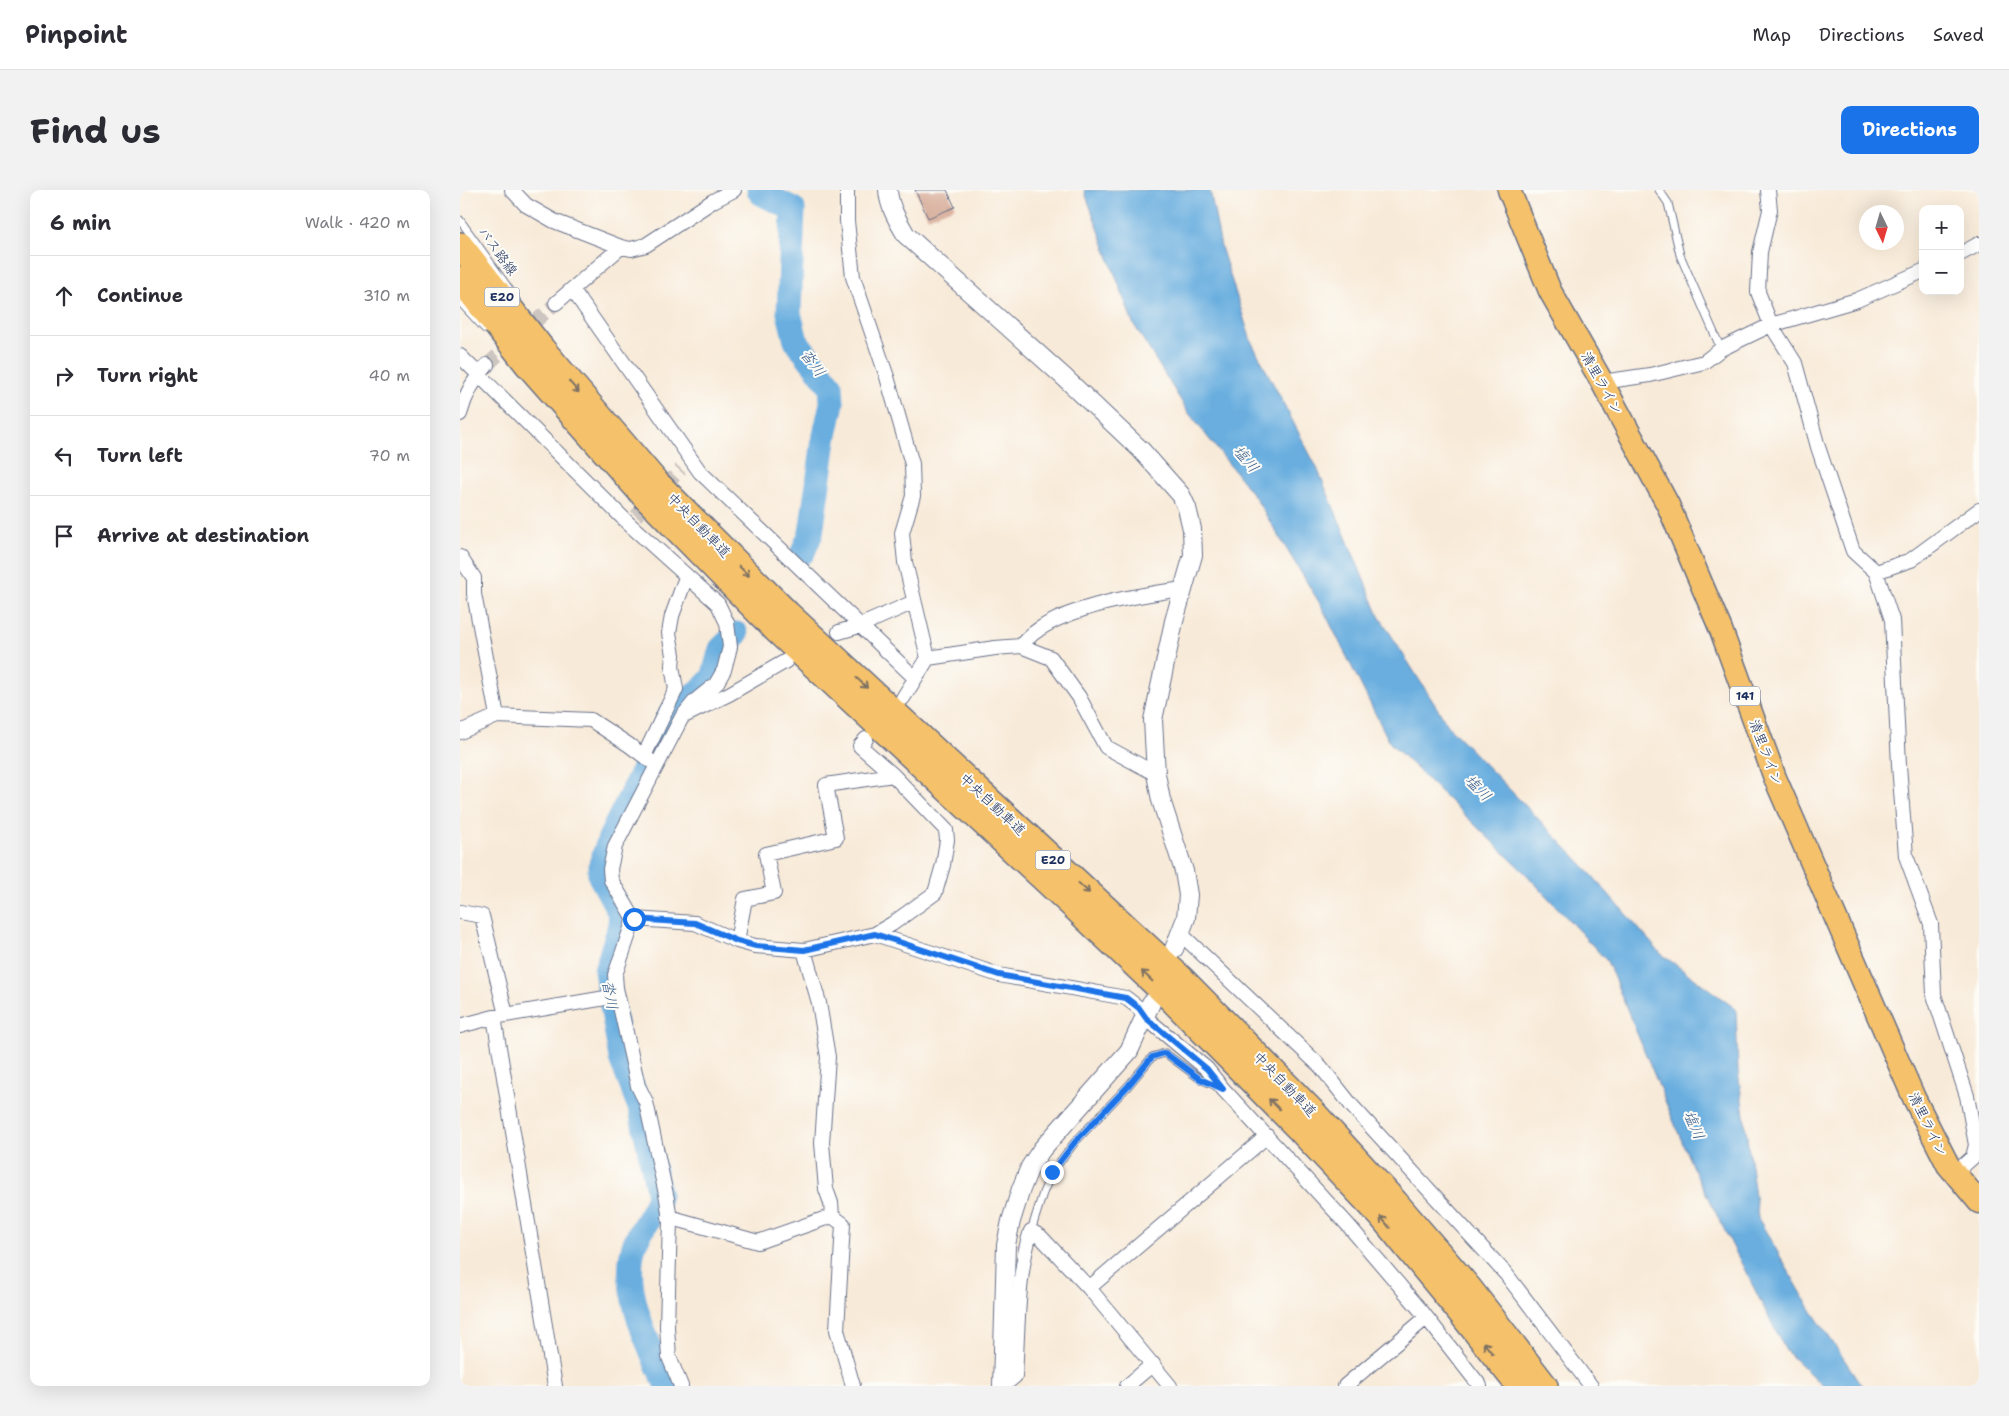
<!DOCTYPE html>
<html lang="en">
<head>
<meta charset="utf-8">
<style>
	:root { --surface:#fff; --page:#f2f2f3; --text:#2b2b33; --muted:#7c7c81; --line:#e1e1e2; --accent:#1a73e8 }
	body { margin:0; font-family:"Shantell Sans","Klee One",sans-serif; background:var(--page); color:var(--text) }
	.controls { position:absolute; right:15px; top:15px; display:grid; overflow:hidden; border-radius:10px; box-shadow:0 5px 20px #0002 }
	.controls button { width:45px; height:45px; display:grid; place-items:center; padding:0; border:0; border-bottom:1px solid var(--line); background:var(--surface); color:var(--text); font:25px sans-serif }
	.compass { position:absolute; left:1399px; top:15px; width:45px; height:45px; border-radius:50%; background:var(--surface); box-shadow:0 5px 20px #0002; rotate:175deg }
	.stop { position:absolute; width:15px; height:15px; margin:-11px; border:4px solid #1a73e8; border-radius:50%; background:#fff }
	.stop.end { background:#1a73e8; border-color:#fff; box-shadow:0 1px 5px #0008 }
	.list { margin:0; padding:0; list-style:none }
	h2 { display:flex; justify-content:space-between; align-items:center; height:65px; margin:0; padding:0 20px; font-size:21px }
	h2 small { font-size:16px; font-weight:400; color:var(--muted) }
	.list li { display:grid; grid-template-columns:32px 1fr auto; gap:15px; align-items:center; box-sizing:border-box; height:80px; padding:0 20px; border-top:1px solid var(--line) }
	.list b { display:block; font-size:19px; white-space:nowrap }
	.list em { font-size:16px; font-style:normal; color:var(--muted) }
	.icon { flex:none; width:28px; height:28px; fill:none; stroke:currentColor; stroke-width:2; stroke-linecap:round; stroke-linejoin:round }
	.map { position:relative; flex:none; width:1519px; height:1196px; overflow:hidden; border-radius:10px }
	header { display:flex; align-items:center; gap:30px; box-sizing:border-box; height:70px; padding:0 25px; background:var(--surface); border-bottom:1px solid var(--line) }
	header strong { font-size:24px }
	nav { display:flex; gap:28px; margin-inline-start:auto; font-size:18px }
	.intro { display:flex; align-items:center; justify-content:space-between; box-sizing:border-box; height:120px; padding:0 30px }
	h1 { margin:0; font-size:35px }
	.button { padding:12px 22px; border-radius:10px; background:var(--accent); color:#fff; font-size:18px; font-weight:700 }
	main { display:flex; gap:30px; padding:0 30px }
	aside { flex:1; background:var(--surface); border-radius:10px; box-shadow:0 5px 20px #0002 }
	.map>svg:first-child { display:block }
</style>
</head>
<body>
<header>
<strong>Pinpoint</strong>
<nav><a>Map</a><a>Directions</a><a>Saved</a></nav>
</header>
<div class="intro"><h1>Find us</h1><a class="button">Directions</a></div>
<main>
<aside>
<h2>6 min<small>Walk · 420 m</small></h2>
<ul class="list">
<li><svg class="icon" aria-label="ahead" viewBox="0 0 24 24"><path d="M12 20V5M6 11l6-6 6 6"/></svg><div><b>Continue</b></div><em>310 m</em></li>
<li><svg class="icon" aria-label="right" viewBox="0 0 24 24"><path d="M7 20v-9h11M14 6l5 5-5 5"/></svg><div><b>Turn right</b></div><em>40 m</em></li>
<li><svg class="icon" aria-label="left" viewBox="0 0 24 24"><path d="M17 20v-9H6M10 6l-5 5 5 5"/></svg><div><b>Turn left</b></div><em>70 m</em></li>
<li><svg class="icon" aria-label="arrive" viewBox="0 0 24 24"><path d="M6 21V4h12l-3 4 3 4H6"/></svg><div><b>Arrive at destination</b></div></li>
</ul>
</aside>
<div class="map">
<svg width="1519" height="1196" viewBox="0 0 1519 1196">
	<rect width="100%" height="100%" fill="#fdfcf7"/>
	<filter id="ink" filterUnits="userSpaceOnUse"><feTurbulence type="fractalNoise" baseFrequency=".02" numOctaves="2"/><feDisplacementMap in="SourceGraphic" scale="10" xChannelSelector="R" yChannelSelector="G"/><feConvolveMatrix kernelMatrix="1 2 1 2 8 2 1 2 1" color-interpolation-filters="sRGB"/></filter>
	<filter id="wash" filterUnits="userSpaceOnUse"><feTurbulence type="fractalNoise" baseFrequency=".0096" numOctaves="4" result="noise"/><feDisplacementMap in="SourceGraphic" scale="20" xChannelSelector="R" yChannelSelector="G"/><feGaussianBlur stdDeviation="1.12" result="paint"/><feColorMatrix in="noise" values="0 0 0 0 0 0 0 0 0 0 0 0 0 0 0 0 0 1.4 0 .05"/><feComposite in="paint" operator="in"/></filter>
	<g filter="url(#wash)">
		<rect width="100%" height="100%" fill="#f8ead8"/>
		<!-- water -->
		<path fill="#69aedf" stroke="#426e9e" d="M 624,0 L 750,0 L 761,57 L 791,151 L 857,278 L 919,426 L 989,537 L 1123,675 L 1201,764 L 1276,819 L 1278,881 L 1298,1028 L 1351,1120 L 1402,1196 L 1363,1196 L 1326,1161 L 1233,978 L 1147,771 L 1067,685 L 930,553 L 862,417 L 795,307 L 728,222 L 673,133 Z"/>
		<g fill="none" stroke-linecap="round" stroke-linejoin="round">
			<!-- river -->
			<path stroke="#69aedf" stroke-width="25" d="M 299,0 L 301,3 L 333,19 L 329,123 L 336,151 L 371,196 L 372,213 L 364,250 L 351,343 L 343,362
				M 207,1196 C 189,1156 159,1097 175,1053 C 182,1036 195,1023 199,1005 L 181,920 L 161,868 L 146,781 L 158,743 L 161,729 L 158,719 L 140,686 L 140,677 L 150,648 L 210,525 L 223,512 L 240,501 L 253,488 L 261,459 L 276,444"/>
		</g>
		<g id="blocks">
			<!-- building -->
			<path fill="#d6a995" d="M 455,0 L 487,0 L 495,17 L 468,28 Z"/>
		</g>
	</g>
	<g filter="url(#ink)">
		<use href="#blocks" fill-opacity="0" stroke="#687089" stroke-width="1"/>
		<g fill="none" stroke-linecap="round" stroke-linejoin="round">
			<!-- minor-tunnel -->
			<path stroke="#ccc5c0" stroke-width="14" stroke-dasharray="14 7" stroke-linecap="butt" d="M 27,175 L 96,113
				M 176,326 L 221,279"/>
			<defs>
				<path id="service" d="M 1199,0 L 1208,13 L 1220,65 L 1261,159
					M 0,30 L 52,103
					M 0,112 L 25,139
					M 571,1041 L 583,1003 L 592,982 L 615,952 L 668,896 L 692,867 L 705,863 L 740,889 L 756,896"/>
				<path id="minor" d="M 52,0 L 66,15 L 94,31 L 161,57 L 171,59 L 186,55 L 253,11 L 274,0
					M 387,0 L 387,31 L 393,87 L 427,187 L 452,274 L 453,306 L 442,343 L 445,372 L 468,468 L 443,508
					M 1308,0 L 1310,20 L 1300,62 L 1298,102 L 1311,135 L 1335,173 L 1358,257 L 1393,361 L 1416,382 L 1432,430 L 1439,575 L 1446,666 L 1471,734 L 1474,805 L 1507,906 L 1516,955 L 1513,967 L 1495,983
					M 1500,64 L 1519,54
					M 112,99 L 240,282 L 455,488
					M 96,113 L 161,57
					M 0,166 L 169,334 L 258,414 L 267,433 L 270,457 L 264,480 L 256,494 L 235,511 L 222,527 L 155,656 L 150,679 L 151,690 L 174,729 L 155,785 L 156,798 L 178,896 L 186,912 L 207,1009 L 210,1030 L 207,1137 L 209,1167 L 221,1196
					M 1142,192 L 1190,185 L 1244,172 L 1261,159 L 1311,135 L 1397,110 L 1463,81
					M 0,224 C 5,205 13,190 27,175
					M 0,367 L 14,388 L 14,404 L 37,526 L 131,530 L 169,555 L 196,575
					M 1416,382 L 1451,370 L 1519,320
					M 379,442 L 399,436 L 454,412
					M 561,456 C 588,418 679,405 723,399
					M 468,468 L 535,458 L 561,456 L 591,468 L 619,507 L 646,557 L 696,584
					M 226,525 L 269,504 L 326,471
					M 0,542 L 37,526
					M 184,566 L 216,499 L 212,476 L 213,465 L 209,443 L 212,426 L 226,387
					M 0,722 L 22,726 L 46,825
					M 174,729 L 235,733 L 277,751 L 295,756 L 344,760 L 415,744 L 432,734 L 475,703 L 483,675 L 487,650 L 486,640 L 433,585
					M 415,744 L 539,785 L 666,808 L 679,818 L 686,828 L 747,879 L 763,899 L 888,1035 L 963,1123 L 1020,1196
					M 721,744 L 861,877 L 892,916 L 1046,1084 L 1131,1196
					M 277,751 L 285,709 L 314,703 L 306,664 L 376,648 L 366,595 L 433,585 L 400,556 L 406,549
					M 344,760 L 359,813 L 368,867 L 362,953 L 366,999 L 371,1013 L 372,1026 L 383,1034 L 377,1140 L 393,1196
					M 34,827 L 95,1196
					M 0,836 L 34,827 L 157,806
					M 209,1027 L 298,1052 L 372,1026
					M 629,1098 L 807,946
					M 543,1196 L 555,1186 C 558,1141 557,1083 571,1041 L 580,1046 L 629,1098 L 710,1196
					M 667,1196 L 693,1174
					M 885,1196 L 966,1128"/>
				<path id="tertiary" d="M 428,0 C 429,17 438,31 446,45 L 605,188 L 681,260 L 721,305 L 727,318 L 732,339 L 733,365 L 714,431 L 693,530 L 696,584 L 701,610 L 724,681 L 728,705 L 726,728 L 714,759
					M 542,1196 L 546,1055 L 551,1031 L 561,999 L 570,977 L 582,959 L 669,861 L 691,813"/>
				<path id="trunk" d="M 1049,0 L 1090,101 L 1142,192 L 1208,315 L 1261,440 L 1315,588 L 1454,908 L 1488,975 L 1519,1012"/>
				<path id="motorway" d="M 0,55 L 83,160 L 196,292 L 328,424 L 723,790 L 851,920 L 936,1013 L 1009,1098 L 1085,1196
					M 0,89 L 68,175 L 186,308 L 316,440 L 612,715 L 711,809 L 839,939 L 922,1027 L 996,1117 L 1059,1196"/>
			</defs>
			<!-- service casing -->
			<use href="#service" stroke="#687089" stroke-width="9"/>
			<!-- minor casing -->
			<use href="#minor" stroke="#687089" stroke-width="16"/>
			<!-- tertiary casing -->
			<use href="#tertiary" stroke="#687089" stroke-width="20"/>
			<!-- trunk casing -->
			<use href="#trunk" stroke="#687089" stroke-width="25"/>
			<!-- motorway casing -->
			<use href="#motorway" stroke="#687089" stroke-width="28"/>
			<!-- service -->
			<use href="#service" stroke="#fff" stroke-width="7"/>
			<!-- minor -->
			<use href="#minor" stroke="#fff" stroke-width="14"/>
			<!-- tertiary -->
			<use href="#tertiary" stroke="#fff" stroke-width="18"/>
			<!-- trunk -->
			<use href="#trunk" stroke="#f5c16b" stroke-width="22"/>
			<!-- motorway -->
			<use href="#motorway" stroke="#f5c16b" stroke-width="25"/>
		</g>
		<!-- one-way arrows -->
		<defs><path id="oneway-shaft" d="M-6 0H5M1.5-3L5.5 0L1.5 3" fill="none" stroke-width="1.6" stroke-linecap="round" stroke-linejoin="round" transform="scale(1.25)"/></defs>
		<g stroke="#7d7164">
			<use href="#oneway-shaft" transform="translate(114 197) rotate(49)"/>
			<use href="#oneway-shaft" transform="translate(284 381) rotate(45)"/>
			<use href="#oneway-shaft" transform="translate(402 493) rotate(43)"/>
			<use href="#oneway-shaft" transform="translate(624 698) rotate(43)"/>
			<use href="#oneway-shaft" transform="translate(687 786) rotate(-136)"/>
			<use href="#oneway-shaft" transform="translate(814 914) rotate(-135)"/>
			<use href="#oneway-shaft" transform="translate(925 1032) rotate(-130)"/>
			<use href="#oneway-shaft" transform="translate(1028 1158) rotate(-128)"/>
		</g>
	</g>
	<g fill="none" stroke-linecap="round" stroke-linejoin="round" filter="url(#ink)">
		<!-- route -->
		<path stroke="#1a73e8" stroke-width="6" d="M 174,729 L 235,733 L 277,751 L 296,756 L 344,760 L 415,744 L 539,785 L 666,808 L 679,818 L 686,828 L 747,879 L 763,899 L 740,889 L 705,863 L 692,867 L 668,896 L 615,952 L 592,982"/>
	</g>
	<g text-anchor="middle" stroke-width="4" stroke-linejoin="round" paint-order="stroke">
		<!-- shield labels -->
		<g fill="#fdfcf7" stroke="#5f6c8c" stroke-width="1">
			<rect x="24.5" y="97.5" width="35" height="19" rx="4"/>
			<rect x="1270" y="496.5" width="30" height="19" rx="4"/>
			<rect x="575.5" y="660.5" width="35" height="19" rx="4"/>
		</g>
		<g font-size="12" font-weight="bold" fill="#1b2f5e">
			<text x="42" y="111">E20</text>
			<text x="1285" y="510">141</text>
			<text x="593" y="674">E20</text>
		</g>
		<!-- street labels -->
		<g font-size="14" fill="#1b2f5e" stroke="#fdfcf7">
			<text transform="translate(38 61) rotate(54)" y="5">バス路線</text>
			<text transform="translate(1142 193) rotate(61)" y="5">清里ライン</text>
			<text transform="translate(239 335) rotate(46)" y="5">中央自動車道</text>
			<text transform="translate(1306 562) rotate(69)" y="5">清里ライン</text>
			<text transform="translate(533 614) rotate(43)" y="5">中央自動車道</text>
			<text transform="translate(825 894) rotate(46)" y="5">中央自動車道</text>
			<text transform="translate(1468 934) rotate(64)" y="5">清里ライン</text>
		</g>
		<!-- water labels -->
		<g font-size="15" font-style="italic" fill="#365b8b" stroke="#fdfcf7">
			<text transform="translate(353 173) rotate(53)" y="5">沓川</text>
			<text transform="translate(786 269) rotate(50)" y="5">塩川</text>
			<text transform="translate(1018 598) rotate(46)" y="5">塩川</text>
			<text transform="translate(150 805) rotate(80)" y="5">沓川</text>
			<text transform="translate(1234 935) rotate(67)" y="5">塩川</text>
		</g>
	</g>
</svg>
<div class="controls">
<button>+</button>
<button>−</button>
</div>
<svg class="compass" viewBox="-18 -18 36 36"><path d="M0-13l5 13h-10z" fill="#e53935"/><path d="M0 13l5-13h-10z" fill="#7c7c81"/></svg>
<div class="stop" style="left:174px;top:729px"></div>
<div class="stop end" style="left:592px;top:982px"></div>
</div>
</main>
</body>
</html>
